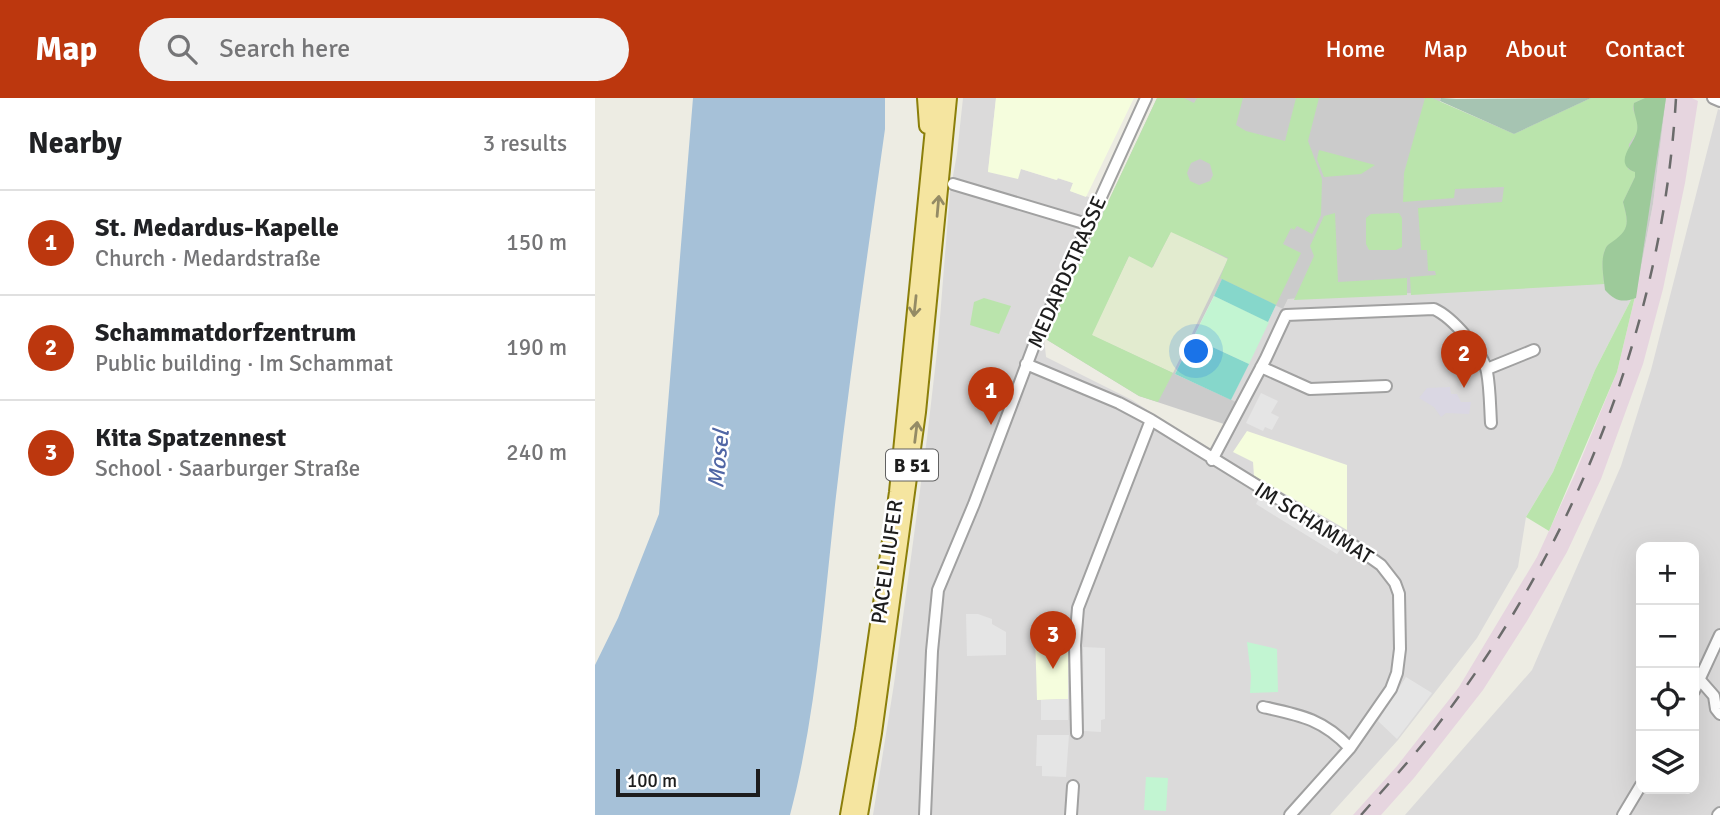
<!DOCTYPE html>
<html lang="en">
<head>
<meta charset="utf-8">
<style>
	:root { --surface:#fff; --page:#f2f2f2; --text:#202124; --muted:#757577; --line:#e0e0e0; --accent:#bc370e }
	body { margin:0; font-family:Signika,sans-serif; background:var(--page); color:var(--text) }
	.controls { position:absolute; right:21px; bottom:21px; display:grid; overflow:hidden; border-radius:14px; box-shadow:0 7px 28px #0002 }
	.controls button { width:63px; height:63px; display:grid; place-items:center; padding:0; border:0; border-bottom:2px solid var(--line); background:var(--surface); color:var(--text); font:35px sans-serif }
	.scale { position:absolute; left:21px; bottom:18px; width:144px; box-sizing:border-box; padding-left:7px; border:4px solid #1d1d1d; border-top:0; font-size:19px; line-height:24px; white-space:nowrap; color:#1d1d1d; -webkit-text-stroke:5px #fff; paint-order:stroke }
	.you { position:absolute; left:602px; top:254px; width:24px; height:24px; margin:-18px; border:5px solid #fff; border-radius:50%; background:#1a73e8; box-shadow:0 0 0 10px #1a73e833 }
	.badge { display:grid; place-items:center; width:46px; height:46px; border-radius:50%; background:var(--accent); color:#fff; font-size:23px; font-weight:700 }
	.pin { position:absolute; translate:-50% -58px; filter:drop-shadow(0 2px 4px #0008) }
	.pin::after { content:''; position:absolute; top:37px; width:24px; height:21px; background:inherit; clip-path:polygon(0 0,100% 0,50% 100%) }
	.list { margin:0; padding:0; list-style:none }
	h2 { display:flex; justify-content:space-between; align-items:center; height:91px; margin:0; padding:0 28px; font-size:30px }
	h2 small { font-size:23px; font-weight:400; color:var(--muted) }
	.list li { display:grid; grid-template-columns:46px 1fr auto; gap:21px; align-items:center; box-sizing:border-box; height:105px; padding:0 28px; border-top:2px solid var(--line) }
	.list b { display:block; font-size:26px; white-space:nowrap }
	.list p { margin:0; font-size:23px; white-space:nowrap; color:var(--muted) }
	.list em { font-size:23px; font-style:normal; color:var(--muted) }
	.icon { flex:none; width:38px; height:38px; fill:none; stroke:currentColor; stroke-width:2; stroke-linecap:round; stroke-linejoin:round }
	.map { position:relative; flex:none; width:1125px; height:717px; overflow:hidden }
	header { display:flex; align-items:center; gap:42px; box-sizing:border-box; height:98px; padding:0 35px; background:var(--accent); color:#fff }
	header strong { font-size:33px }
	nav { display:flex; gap:38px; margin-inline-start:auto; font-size:24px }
	.search { width:490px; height:63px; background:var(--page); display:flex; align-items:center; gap:18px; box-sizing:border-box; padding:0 24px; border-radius:38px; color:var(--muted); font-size:26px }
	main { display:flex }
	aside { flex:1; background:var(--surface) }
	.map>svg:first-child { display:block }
</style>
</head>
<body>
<header>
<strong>Map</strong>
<div class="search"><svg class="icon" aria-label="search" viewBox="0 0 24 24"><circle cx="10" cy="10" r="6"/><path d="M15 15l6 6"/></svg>Search here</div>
<nav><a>Home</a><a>Map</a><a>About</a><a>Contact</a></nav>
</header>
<main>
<aside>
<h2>Nearby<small>3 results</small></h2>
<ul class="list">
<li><span class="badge">1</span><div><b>St. Medardus-Kapelle</b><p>Church · Medardstraße</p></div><em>150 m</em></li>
<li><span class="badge">2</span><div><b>Schammatdorfzentrum</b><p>Public building · Im Schammat</p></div><em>190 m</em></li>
<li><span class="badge">3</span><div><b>Kita Spatzennest</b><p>School · Saarburger Straße</p></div><em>240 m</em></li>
</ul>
</aside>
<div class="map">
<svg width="1125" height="717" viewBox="0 0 1125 717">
	<rect width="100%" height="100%" fill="#edece3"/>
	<!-- residential -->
	<path fill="#dbdada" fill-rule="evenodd" d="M 368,0 L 401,0 L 393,73 L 401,75 L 426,71 L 461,82 L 462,80 L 478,85 L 475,93 L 513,105 L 449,240 L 451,259 L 537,302 L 614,352 L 640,305 L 636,302 L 681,207 L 688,211 L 693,201 L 1009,186 L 1042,190 L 1000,272 L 958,374 L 931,419 L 923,469 L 882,540 L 803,642 L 735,717 L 278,717 L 299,586 L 332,340 L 343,245 L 355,94 L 362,56 Z
		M 1123,11 L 1125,12 L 1125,717 L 810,717 L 937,572 L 1026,368 L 1056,272 ZM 1046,449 L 1099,449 L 1099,691 L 1046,691 Z"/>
	<!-- industrial -->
	<path fill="#e6d5df" d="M 1071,0 L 1097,0 L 1103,3 L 1090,85 L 1068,191 L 1048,266 L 1006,381 L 972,454 L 932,523 L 888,592 L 819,680 L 786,717 L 758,717 L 802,668 L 864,589 L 942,459 L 980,376 L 1022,274 L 1042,190 L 1058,106 Z"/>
	<!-- education -->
	<path fill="#f5fddd" d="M 401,0 L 539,0 L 491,99 L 475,93 L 478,85 L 463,80 L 462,82 L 426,71 L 423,81 L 393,74 Z
		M 652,333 L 752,367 L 752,432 L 659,378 L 658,364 L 638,354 Z
		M 440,536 L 469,545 L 473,548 L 473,601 L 442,602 Z"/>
	<!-- religious -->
	<path fill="#cbcbcb" d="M 562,0 L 846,0 L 845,4 L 919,36 L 996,0 L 1071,0 L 1058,106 L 1042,190 L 1009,186 L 693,201 L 688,211 L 627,182 L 580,276 L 641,304 L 629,326 L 544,298 L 449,240 Z"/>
	<!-- farmland -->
	<path fill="#e2ebcf" d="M 576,133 L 633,161 L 578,275 L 496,237 L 534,158 L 558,169 Z"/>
	<!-- grass -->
	<path fill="#bae4ac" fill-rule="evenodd" d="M 562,0 L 589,0 L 599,5 L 602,0 L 648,0 L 641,27 L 651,33 L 690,43 L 701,0 L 724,0 L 713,43 L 727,81 L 726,117 L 717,136 L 702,128 L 699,132 L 696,130 L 688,146 L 706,155 L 681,207 L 625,180 L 633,160 L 576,134 L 557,170 L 534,158 L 497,237 L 578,275 L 563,304 L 544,298 L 449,240 ZM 605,61 L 615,66 L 618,77 L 615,83 L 604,87 L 595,83 L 592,75 L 596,65 Z
		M 830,0 L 837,0 L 919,36 L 996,0 L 1050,0 L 1039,5 L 1038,11 L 1043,24 L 1042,35 L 1034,46 L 1033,71 L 1040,74 L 1040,79 L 1028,104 C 1033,123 1036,131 1018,144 C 1013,147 1012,147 1010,152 C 1006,161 1008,177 1009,186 L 816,197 L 815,179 L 841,177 L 840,173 L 833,173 L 832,152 L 826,152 L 823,110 L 907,104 L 909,89 L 860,91 L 859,100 L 808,104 L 809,75 Z
		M 724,52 L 780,67 L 766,76 L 729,79 L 722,61 Z
		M 740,115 L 743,184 L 812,180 L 812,197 L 699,202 L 719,158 L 715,148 L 729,118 Z
		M 804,115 L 807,120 L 807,149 L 801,152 L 774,152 L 771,146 L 771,120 L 776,116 Z
		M 1042,190 L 1022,274 L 954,433 L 931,419 L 958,374 L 1000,272 Z
		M 389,200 L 416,208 L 404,236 L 375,227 L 379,204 Z"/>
	<!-- forest -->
	<path fill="#9dca9a" d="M 1050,0 L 1071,0 L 1041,200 C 1027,205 1020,203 1010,192 C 1009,181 1005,163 1010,152 C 1012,147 1013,147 1017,144 C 1036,131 1033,123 1028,104 L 1040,79 L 1040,74 C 1017,65 1039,47 1042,33 C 1044,22 1037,15 1039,5 Z"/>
	<!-- cemetery -->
	<path fill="#a6c4b2" d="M 846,0 L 861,1 L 996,0 L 919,36 L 845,3 Z"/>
	<!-- park -->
	<path fill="#c2f5d2" d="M 619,198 L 674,224 L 654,266 L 598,240 Z
		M 652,544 L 682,551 L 683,594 L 655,595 L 656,578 Z
		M 551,679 L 573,680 L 571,713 L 549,712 Z"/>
	<!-- pitch -->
	<path fill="#86d7cb" d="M 627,181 L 681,207 L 673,224 L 619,198 Z
		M 598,240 L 654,266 L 636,302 L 580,276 Z"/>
	<!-- parking -->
	<path fill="#e5e5e5" d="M 666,295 L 683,303 L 676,315 L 684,319 L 677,332 L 670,329 L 668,333 L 651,325 Z
		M 665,398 L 747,449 L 742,456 L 661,406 Z
		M 371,516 L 383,516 L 397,521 L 397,526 L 411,534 L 411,557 L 372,558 Z
		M 488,549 L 510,550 L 510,621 L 506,622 L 506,634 L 489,633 Z
		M 811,579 L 837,595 L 802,641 L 783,623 Z
		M 473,601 L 473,622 L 446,622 L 446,602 Z
		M 442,637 L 474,637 L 471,679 L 447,678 L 447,668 L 441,668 Z"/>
	<!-- plaza -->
	<path fill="#dad7e3" d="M 855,289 L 856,296 L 862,296 L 866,304 L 876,304 L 874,316 L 851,315 L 846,319 L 839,309 L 824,300 L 832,290 Z"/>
	<!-- water -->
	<path fill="#a6c1d8" d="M 98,0 L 290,0 L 290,31 C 273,153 255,275 241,398 C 229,504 222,614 195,717 L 0,717 L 0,567 L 23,520 L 64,416 Z"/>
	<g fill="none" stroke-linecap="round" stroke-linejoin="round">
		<defs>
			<path id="minor" d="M 1118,0 L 1125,3
				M 358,86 L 492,126
				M 431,266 L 524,305 L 556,322 L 755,445 L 786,467 L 800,485 L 804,496 L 805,551 L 802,575 L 796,591 L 755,650 L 695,717
				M 666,269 L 715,291 L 791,288
				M 892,271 L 939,252
				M 617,362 L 671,260 L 691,217 L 839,211 C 857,219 888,254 892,274 C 895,290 895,308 896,325
				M 1105,582 L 1119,598 L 1121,611 L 1125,616
				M 1099,593 L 1125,537
				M 668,609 C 705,617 728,621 755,650
				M 482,635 L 480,547 L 483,510 L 556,322
				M 330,717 L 337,553 L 343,492 L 379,406 L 441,242 L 551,0
				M 476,717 L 478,688
				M 1028,717 L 1046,687
				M 1123,717 L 1125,715"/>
			<path id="major" d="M 330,0 L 332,28
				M 253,717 L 268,631 L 302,394 L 341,0
				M 265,717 L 279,635 L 323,314 L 354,0"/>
		</defs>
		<!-- minor casing -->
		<use href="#minor" stroke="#a1a1a1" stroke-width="14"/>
		<!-- major casing -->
		<use href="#major" stroke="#8b7f0a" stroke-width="18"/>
		<!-- minor -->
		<use href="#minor" stroke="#fff" stroke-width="10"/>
		<!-- major -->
		<use href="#major" stroke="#f5e5a0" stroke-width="14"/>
		<!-- rail -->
		<path stroke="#6b6b6b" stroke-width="2.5" stroke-dasharray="14 14" stroke-linecap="butt" d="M 766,717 C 794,685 823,654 848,620 C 983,441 1068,224 1081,0"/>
	</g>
	<!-- one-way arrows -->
	<defs><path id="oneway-shaft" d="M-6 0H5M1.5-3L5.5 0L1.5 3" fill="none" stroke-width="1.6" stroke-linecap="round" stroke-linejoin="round" transform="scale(1.75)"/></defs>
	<g stroke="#948b65">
		<use href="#oneway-shaft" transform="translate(343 108) rotate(-85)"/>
		<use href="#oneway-shaft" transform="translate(320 208) rotate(96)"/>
		<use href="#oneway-shaft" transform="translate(321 334) rotate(-83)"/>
	</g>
	<g text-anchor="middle" stroke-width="5" stroke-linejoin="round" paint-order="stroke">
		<!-- shield labels -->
		<rect fill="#fff" stroke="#616161" stroke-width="2" x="291" y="351.5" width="52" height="31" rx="5"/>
		<g font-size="19" font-weight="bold" fill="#1d1d1d">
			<text x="317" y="374">B 51</text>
		</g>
		<!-- street labels -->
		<g font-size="21" fill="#1d1d1d" stroke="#fff">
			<text transform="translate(472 174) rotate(-66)" y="7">MEDARDSTRASSE</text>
			<text transform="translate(719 425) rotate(32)" y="7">IM SCHAMMAT</text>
			<text transform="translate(292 464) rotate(-82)" y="7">PACELLIUFER</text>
		</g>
		<!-- water labels -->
		<g font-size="23" font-style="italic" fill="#5066a5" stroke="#fff">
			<text transform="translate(123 361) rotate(-84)" y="8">Mosel</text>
		</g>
	</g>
</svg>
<div class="controls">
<button>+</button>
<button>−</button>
<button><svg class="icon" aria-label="locate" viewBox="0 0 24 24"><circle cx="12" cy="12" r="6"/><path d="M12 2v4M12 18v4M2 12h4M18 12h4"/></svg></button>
<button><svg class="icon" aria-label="layers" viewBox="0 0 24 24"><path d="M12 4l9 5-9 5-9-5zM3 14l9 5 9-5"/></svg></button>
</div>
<div class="scale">100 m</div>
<div class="you"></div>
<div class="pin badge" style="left:396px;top:327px">1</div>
<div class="pin badge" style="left:869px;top:290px">2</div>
<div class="pin badge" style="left:458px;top:571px">3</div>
</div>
</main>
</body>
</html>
